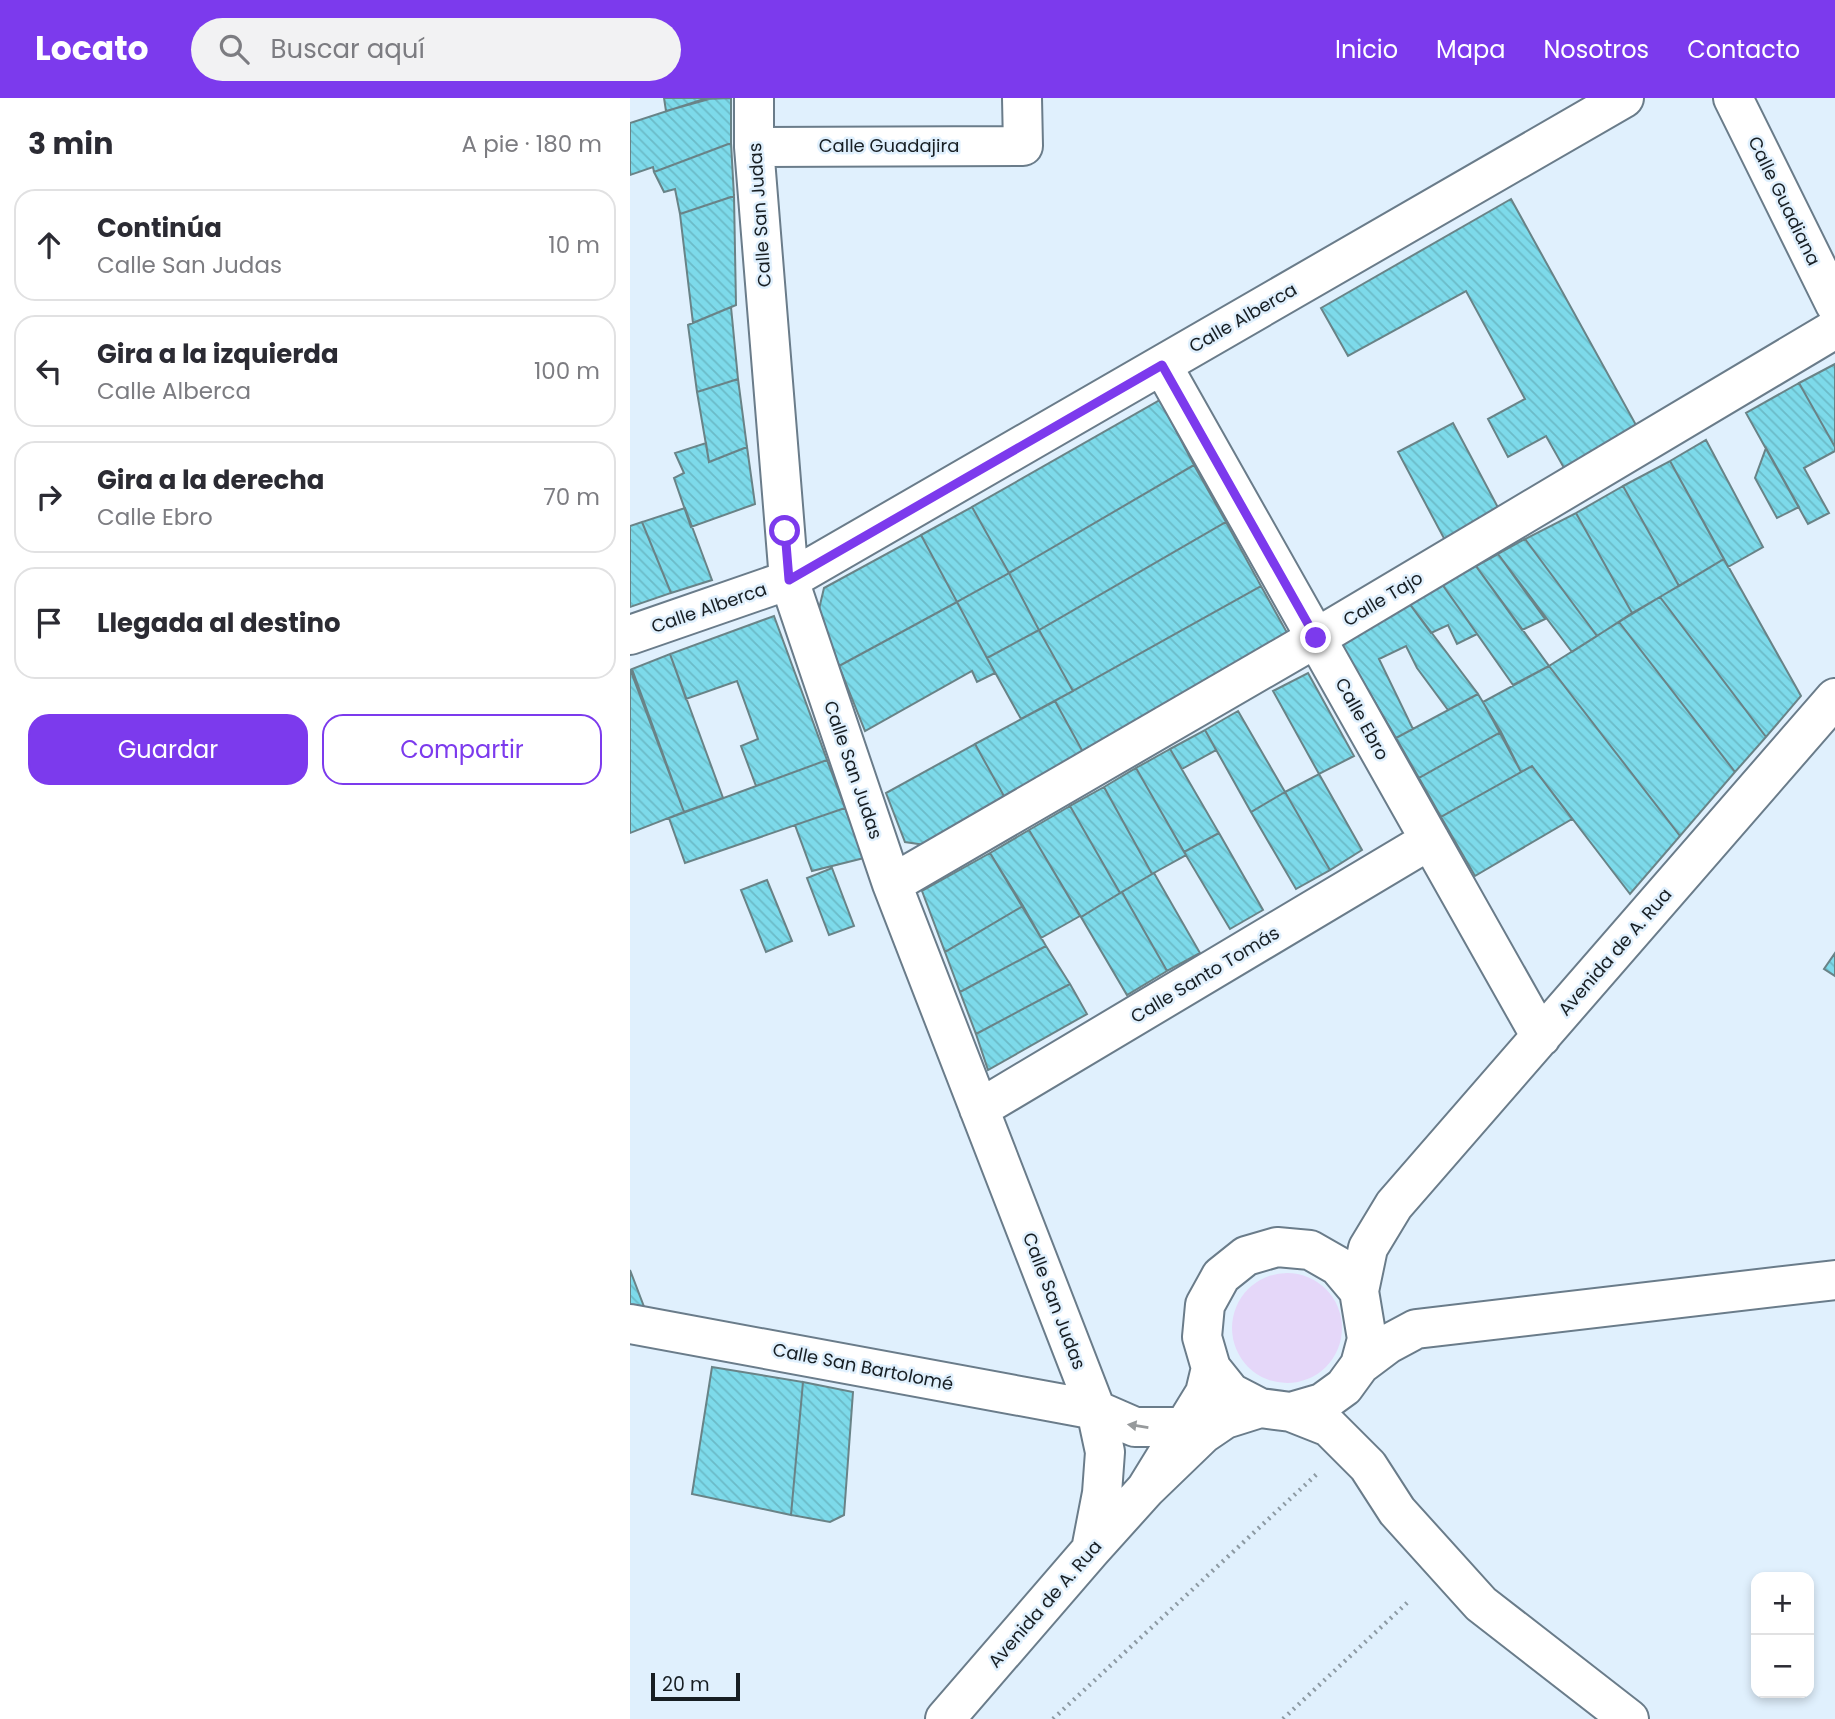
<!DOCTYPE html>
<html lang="es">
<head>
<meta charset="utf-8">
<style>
	:root { --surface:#fff; --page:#f2f2f3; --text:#2b2b33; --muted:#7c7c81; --line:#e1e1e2; --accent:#7c3aed }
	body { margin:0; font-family:Poppins,sans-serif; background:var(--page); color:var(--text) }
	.controls { position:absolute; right:21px; bottom:21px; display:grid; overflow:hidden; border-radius:14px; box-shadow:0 4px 10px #0003 }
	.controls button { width:63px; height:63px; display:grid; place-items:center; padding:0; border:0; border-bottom:2px solid var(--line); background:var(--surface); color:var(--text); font:35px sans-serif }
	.scale { position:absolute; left:21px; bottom:18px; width:89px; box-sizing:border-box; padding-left:7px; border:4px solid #171e23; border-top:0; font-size:19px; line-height:24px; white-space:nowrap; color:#171e23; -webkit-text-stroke:5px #e0f0fd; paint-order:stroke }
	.stop { position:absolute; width:21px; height:21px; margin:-16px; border:5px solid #7c3aed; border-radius:50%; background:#fff }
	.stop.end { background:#7c3aed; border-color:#fff; box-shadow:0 2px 7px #0008 }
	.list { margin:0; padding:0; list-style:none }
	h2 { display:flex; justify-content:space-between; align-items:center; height:91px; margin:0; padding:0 28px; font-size:30px }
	h2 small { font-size:23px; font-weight:400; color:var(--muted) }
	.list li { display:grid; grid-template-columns:46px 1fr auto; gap:21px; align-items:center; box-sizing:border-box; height:112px; margin:0 14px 14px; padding:0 14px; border:2px solid var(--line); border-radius:21px }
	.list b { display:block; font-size:26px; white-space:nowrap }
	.list p { margin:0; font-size:23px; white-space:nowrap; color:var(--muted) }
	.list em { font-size:23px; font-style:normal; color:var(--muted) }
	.actions { display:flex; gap:14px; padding:21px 28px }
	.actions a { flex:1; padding:16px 0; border:2px solid var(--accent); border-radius:21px; text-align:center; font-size:24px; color:var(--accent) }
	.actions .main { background:var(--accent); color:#fff }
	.icon { flex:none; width:38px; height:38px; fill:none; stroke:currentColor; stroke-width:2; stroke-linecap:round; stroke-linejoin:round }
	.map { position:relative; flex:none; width:1205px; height:1621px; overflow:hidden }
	header { display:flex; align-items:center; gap:42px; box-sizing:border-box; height:98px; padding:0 35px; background:var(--accent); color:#fff }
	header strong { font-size:33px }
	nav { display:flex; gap:38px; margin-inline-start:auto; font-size:24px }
	.search { width:490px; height:63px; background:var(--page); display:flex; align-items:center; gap:18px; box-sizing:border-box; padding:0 24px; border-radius:38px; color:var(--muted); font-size:26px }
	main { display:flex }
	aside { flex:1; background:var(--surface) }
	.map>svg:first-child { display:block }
</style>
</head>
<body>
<header>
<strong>Locato</strong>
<div class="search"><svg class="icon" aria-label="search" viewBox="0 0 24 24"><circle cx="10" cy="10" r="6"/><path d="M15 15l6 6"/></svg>Buscar aquí</div>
<nav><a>Inicio</a><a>Mapa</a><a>Nosotros</a><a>Contacto</a></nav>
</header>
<main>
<aside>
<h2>3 min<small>A pie · 180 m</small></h2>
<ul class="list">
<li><svg class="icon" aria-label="ahead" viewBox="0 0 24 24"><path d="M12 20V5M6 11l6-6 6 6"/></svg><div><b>Continúa</b><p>Calle San Judas</p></div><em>10 m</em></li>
<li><svg class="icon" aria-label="left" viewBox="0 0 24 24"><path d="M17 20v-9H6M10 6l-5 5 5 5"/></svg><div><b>Gira a la izquierda</b><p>Calle Alberca</p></div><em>100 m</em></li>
<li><svg class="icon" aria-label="right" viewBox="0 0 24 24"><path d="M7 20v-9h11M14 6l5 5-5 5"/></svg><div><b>Gira a la derecha</b><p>Calle Ebro</p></div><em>70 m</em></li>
<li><svg class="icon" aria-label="arrive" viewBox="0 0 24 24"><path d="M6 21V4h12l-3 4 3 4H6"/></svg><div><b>Llegada al destino</b></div></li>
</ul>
<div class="actions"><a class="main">Guardar</a><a>Compartir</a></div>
</aside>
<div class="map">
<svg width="1205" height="1621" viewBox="0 0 1205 1621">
	<defs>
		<pattern id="building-back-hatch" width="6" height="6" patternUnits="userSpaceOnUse" patternTransform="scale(1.75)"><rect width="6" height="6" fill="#7ddaea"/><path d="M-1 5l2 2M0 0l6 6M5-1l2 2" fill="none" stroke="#6bbbc8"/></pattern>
	</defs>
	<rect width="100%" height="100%" fill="#e0f0fd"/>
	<!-- garden -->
	<path fill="#e5d7f9" d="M602 1230a55 55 0 1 1 110 0a55 55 0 1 1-110 0Z"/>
	<!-- building -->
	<path fill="url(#building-back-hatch)" stroke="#698387" stroke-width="2" d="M 34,0 L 83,0 L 36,13 Z
		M 101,0 L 101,45 L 24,74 L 23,69 L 0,77 L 0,25 L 74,1 Z
		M 101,45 L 104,98 L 50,116 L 45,91 L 34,94 L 24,74 Z
		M 104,98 L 106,207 L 63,225 L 50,116 Z
		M 881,101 L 1011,336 L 938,377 L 916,338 L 878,359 L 858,321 L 895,301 L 836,193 L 718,258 L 691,210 Z
		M 101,209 L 108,281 L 67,294 L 58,227 Z
		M 1205,266 L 1205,349 L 1169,285 Z
		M 108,281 L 117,349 L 79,364 L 67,294 Z
		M 1169,285 L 1205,349 L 1205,353 L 1174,370 L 1199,415 L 1178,426 L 1116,315 Z
		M 530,302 L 564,367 L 379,475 L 342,409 Z
		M 823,325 L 872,417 L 817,446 L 768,354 Z
		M 1076,342 L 1133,449 L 1098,469 L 1040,363 Z
		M 76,345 L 79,364 L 117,349 L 125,406 L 61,429 L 44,380 L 54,375 L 45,355 Z
		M 1136,350 L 1169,409 L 1147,420 L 1125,380 Z
		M 1040,363 L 1094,461 L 1049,488 L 993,388 Z
		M 564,367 L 596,424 L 409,532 L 379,475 Z
		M 993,388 L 1049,488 L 1002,515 L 946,415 Z
		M 342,409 L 379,475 L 327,504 L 291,437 Z
		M 55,410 L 82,482 L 41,495 L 12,424 Z
		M 946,415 L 1002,515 L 967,538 L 895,441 Z
		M 12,424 L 41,495 L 0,509 L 0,428 Z
		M 596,424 L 631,488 L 443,593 L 409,532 Z
		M 291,437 L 327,504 L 209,568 L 189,511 L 194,490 Z
		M 895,441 L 967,538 L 942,554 L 868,456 Z
		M 868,456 L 915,521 L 892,532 L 846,468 Z
		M 1094,461 L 1171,598 L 1136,639 L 1030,499 Z
		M 846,468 L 919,568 L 883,587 L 812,486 Z
		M 379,475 L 409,532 L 357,560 L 327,504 Z
		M 812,486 L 847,536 L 827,546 L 818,527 L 801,535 L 779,505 Z
		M 631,488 L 660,540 L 454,656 L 425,603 Z
		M 1030,499 L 1136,639 L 1105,674 L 989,524 Z
		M 327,504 L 365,575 L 347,584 L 342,573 L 235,633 L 209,568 Z
		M 779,505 L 848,596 L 818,612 L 787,570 L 776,548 L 749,561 L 783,631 L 766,640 L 710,544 Z
		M 144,518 L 197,662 L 126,688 L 111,648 L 128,641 L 107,583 L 56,601 L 40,556 Z
		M 989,524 L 1105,674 L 1050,738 L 919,568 Z
		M 409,532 L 443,593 L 391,621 L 357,560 Z
		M 40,556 L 93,700 L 54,714 L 2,571 Z
		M 919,568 L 1050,738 L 1000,796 L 902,668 L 891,674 L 853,604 Z
		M 0,571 L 54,714 L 0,735 Z
		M 678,575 L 724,658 L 689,676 L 643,593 Z
		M 848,596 L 871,634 L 789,680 L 766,640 Z
		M 425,603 L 454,656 L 375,700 L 345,646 Z
		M 608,613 L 655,694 L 621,714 L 575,632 Z
		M 575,632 L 586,652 L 552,671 L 540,651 Z
		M 871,634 L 891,674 L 811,719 L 789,680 Z
		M 345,646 L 375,700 L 295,747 L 275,744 L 256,695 Z
		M 540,651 L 589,735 L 554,754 L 506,670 Z
		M 197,662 L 215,710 L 55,765 L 39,720 Z
		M 902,668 L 942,721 L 845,778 L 811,719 Z
		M 506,670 L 556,757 L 522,776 L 474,689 Z
		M 689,676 L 732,752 L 700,772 L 655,694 Z
		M 474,689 L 522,776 L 490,795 L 440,708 Z
		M 655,694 L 700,772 L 666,791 L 621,714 Z
		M 440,708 L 490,795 L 451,819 L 399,732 Z
		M 215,710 L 234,760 L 182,773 L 165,727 Z
		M 399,732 L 450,818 L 411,840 L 360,755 Z
		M 589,735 L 633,812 L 600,831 L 554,754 Z
		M 360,755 L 393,808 L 315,854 L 292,793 Z
		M 202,770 L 224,828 L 199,837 L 177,780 Z
		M 524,775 L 570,855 L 537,873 L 492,794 Z
		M 137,782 L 162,843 L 136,854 L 111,792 Z
		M 492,794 L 537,873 L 497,897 L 451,819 Z
		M 393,808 L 416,848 L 330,894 L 315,854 Z
		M 416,848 L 440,886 L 346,936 L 330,894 Z
		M 1205,855 L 1205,878 L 1194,871 Z
		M 440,886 L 457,916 L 358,972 L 346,936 Z
		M 0,1172 L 16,1214 L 0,1211 Z
		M 82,1269 L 173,1284 L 161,1417 L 62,1396 Z
		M 173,1284 L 223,1294 L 214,1417 L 200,1424 L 161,1417 Z"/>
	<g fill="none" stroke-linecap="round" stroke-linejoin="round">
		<defs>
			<path id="minor" d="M 124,0 L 124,49 L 159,482 L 262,786 L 466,1312 L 475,1354 L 472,1395 L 461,1452
				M 1103,0 L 1205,206
				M 124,49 L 393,48 L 392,0
				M 532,267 L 911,939
				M 0,537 L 159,482 L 994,0
				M 262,786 L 686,540 L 1205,231
				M 349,1011 L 800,742
				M 729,1193 L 738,1150 L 764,1107 L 1205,600
				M 0,1226 L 466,1312 L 505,1329 L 554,1329
				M 730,1267 L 758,1246 L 786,1231 L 1205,1182
				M 661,1314 L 699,1329 L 738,1368 L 767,1413 L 851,1506 L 999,1621
				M 516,1391 L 575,1295 L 581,1270 L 572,1239 L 575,1207 L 591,1178 L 616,1158 L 647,1149 L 680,1152 L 708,1168 L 729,1193 L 737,1241 L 730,1267 L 714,1289 L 692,1305 L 661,1314 L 630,1310 L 601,1295 L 581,1270
				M 315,1621 L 461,1452 L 516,1391 L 573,1336 L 595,1321 L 630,1310"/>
		</defs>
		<!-- minor casing -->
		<use href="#minor" stroke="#6a7c8a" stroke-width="42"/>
		<!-- path -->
		<path stroke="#8d9aa3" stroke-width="4.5" stroke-dasharray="2 5" stroke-linecap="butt" d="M 423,1621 L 688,1375
			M 653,1621 L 779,1503"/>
		<!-- minor -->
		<use href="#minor" stroke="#fff" stroke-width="38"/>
	</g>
	<!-- one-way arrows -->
	<defs><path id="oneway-solid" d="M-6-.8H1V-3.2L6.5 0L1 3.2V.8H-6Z" transform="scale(1.75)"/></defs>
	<use fill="#979a9c" href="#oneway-solid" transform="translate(508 1328) rotate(-171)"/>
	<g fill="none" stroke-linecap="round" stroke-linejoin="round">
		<!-- route -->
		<path stroke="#7c3aed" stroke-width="9" d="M 155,433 L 159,482 L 532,267 L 686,540"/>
	</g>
	<g text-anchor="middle" stroke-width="5" stroke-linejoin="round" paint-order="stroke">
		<!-- street labels -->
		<g font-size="18" fill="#171e23" stroke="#e0f0fd">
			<text x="259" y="54">Calle Guadajira</text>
			<text transform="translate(1154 103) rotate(64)" y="6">Calle Guadiana</text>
			<text transform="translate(130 117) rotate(-94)" y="6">Calle San Judas</text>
			<text transform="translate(613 220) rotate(-30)" y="6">Calle Alberca</text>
			<text transform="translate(753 501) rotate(-31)" y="6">Calle Tajo</text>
			<text transform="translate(79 510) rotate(-19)" y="6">Calle Alberca</text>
			<text transform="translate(732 621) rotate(61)" y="6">Calle Ebro</text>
			<text transform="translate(223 672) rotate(71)" y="6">Calle San Judas</text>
			<text transform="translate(985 854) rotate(-49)" y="6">Avenida de A. Rua</text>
			<text transform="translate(575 877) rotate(-31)" y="6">Calle Santo Tomás</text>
			<text transform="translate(424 1203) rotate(69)" y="6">Calle San Judas</text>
			<text transform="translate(233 1269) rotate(11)" y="6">Calle San Bartolomé</text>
			<text transform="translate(415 1506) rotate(-49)" y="6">Avenida de A. Rua</text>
		</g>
	</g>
</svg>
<div class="controls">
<button>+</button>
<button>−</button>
</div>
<div class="scale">20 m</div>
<div class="stop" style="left:155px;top:433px"></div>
<div class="stop end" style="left:686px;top:540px"></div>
</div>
</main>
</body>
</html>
